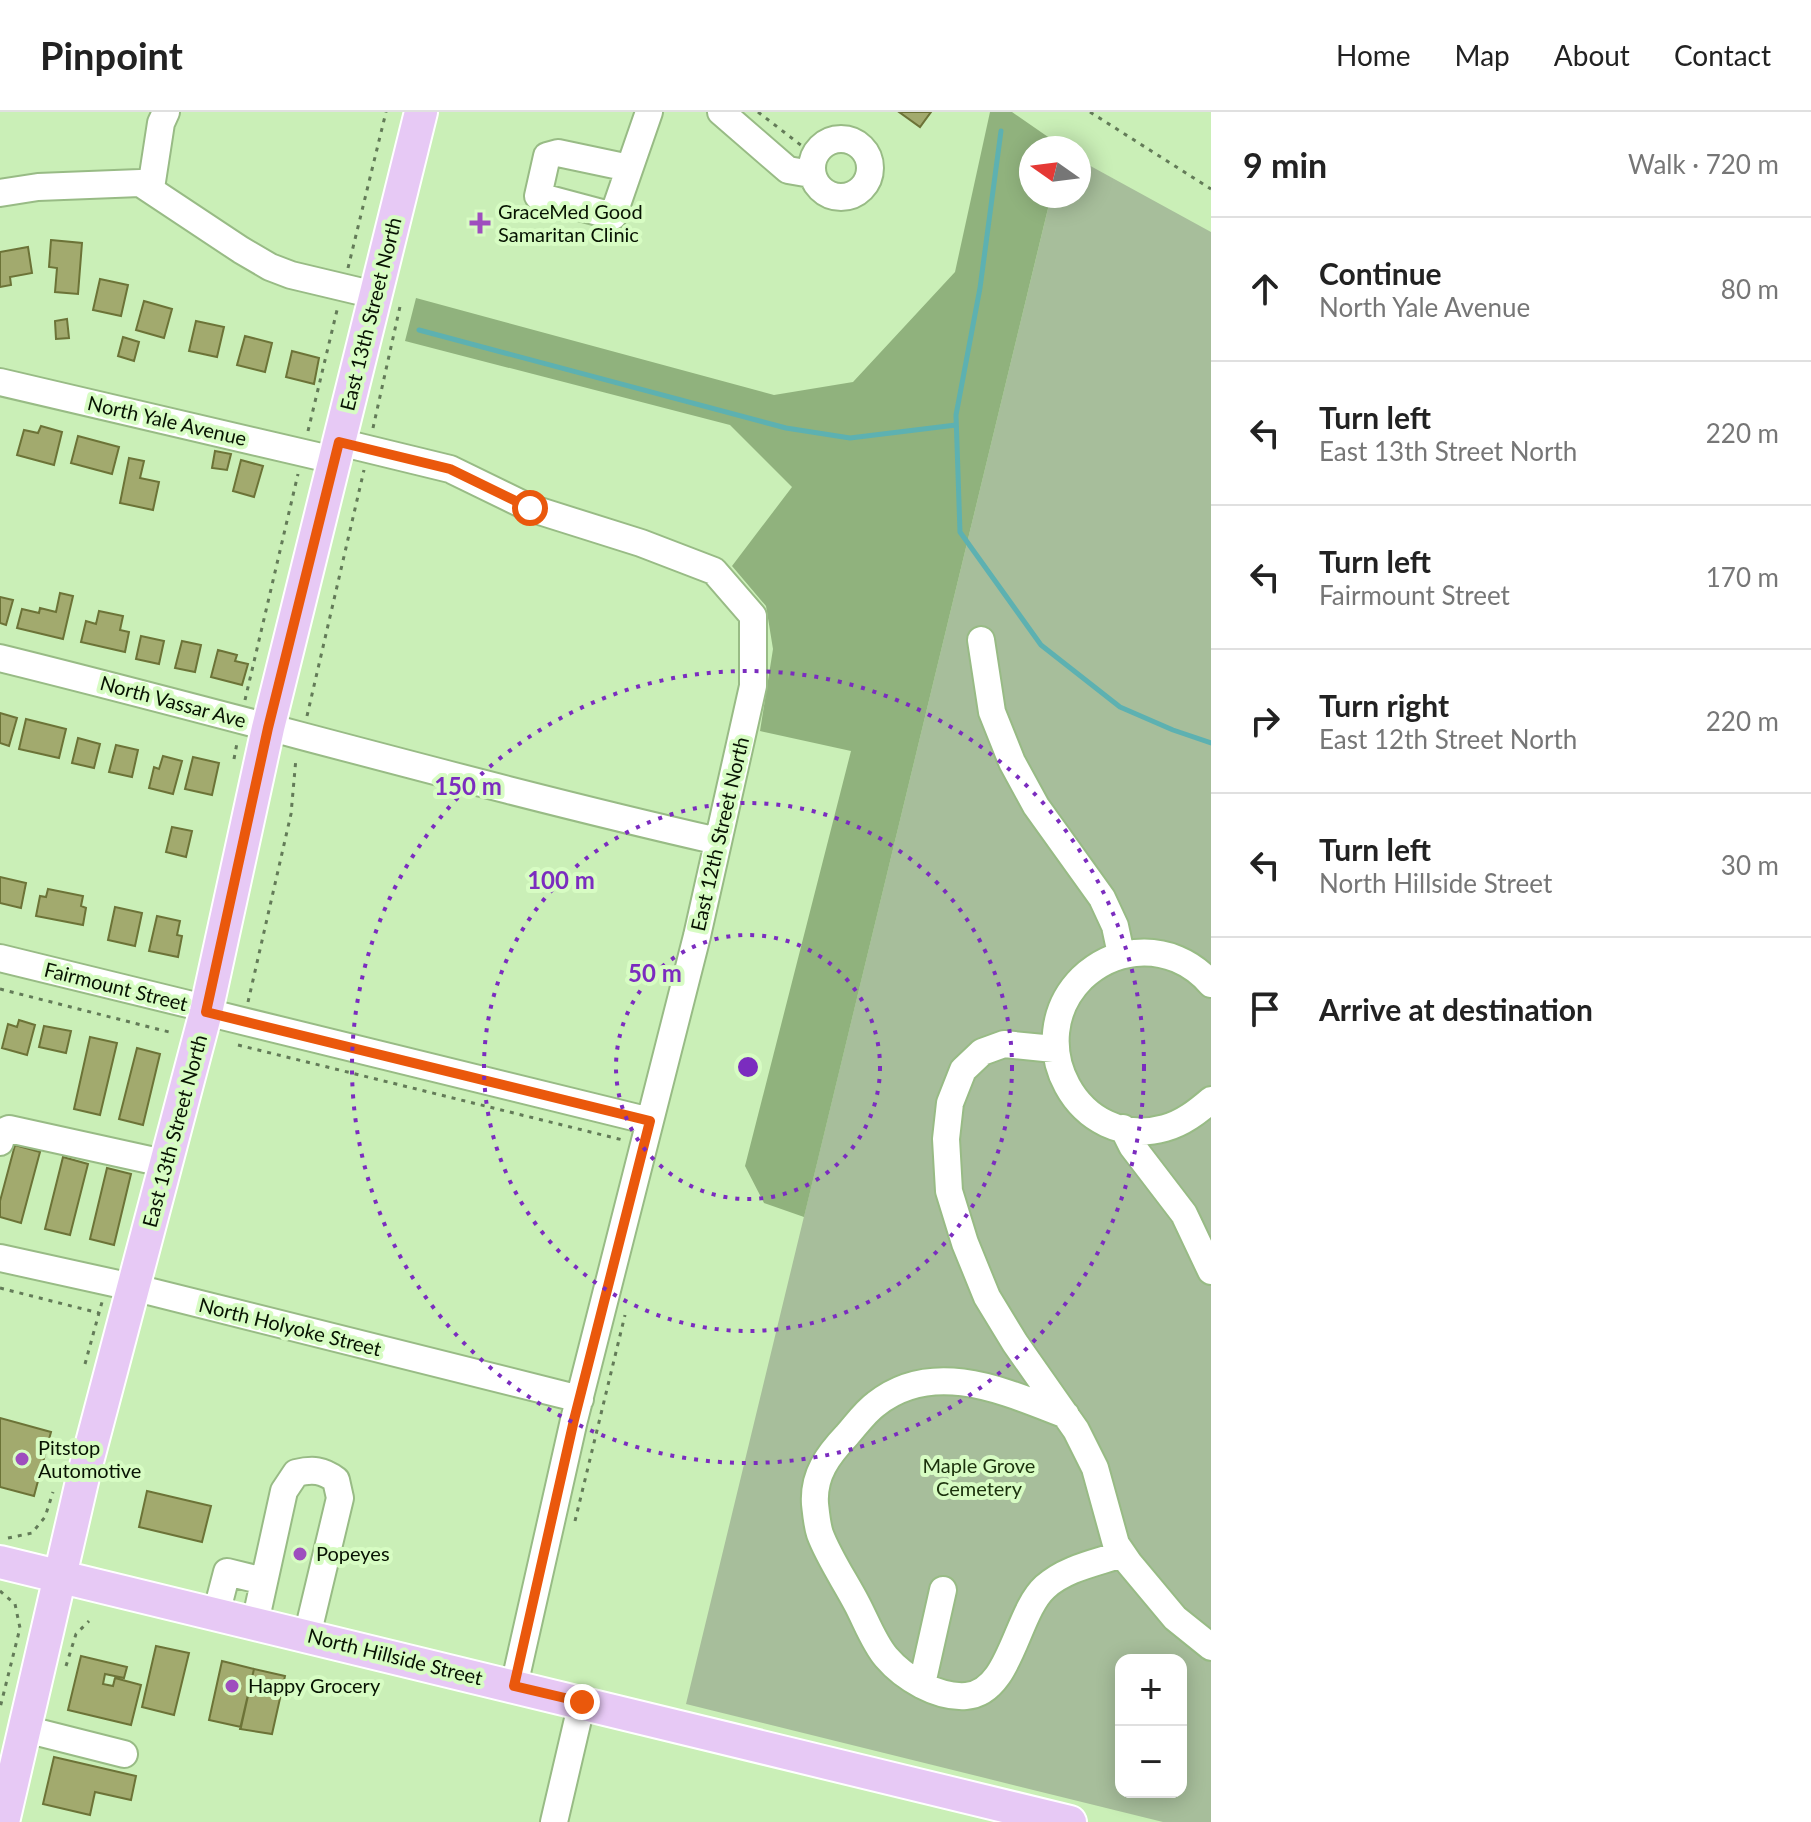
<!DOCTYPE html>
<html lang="en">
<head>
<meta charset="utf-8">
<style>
	:root { --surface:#fff; --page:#f6f6f6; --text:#222; --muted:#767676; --line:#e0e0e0 }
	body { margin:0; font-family:Lato,sans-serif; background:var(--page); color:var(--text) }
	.controls { position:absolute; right:24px; bottom:24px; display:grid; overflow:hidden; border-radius:16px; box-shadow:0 4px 20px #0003 }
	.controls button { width:72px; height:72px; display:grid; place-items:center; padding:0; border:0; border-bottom:2px solid var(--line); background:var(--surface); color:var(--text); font:40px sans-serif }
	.compass { position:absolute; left:1019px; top:24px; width:72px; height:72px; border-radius:50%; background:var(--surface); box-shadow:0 4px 20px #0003; rotate:284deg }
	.stop { position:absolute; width:24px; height:24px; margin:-18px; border:6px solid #ea580c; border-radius:50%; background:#fff }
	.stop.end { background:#ea580c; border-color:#fff; box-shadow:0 2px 8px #0008 }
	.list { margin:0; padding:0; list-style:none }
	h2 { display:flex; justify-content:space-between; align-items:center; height:104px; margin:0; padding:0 32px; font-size:34px }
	h2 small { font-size:26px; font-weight:400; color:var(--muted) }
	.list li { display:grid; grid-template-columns:52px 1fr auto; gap:24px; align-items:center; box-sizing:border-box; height:144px; padding:0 32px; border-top:2px solid var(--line) }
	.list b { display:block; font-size:30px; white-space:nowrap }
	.list p { margin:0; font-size:26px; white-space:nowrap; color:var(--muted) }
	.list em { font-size:26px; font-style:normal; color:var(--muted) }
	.icon { flex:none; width:44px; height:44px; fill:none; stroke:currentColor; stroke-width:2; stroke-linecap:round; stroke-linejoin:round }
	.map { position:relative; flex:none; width:1211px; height:1710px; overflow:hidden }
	header { display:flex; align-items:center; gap:48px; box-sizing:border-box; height:112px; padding:0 40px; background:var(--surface); border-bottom:2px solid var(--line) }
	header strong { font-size:38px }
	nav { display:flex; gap:44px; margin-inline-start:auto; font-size:28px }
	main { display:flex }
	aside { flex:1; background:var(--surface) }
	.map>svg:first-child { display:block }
</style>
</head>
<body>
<header>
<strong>Pinpoint</strong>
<nav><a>Home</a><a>Map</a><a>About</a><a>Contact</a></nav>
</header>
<main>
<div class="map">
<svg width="1211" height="1710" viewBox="0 0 1211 1710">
	<rect width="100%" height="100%" fill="#caefb7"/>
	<!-- green -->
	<path fill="#a7be9b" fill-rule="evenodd" d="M 1085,51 L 1211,120 L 1211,1710 L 1163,1710 L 686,1592 L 1051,84 L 1079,84 L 1079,53 ZM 1121,1548 L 1181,1548 L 1181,1680 L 1121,1680 Z"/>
	<!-- forest -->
	<path fill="#90b27d" d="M 990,0 L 1012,0 L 1064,36 L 1031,36 L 1031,84 L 1051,84 L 804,1105 L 764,1091 L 745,1054 L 851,639 L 760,619 L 773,537 L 766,494 L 732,454 L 792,375 L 730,313 L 405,229 L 416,186 L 774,283 L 853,270 L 955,160 Z"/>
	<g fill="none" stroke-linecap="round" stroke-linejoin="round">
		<!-- stream -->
		<path stroke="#5db1b1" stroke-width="5" d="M 1001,19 L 980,176 L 956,303 L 960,420 L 1041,533 L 1120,595 L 1173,618 L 1211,631
			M 419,218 L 786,316 L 850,326 L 956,313"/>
	</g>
	<!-- building -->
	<path fill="#a2aa6e" stroke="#6c7337" stroke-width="2" d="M 899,0 L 931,0 L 920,15 Z
		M 51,128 L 82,131 L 78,182 L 55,180 L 57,156 L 49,155 Z
		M 28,135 L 32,161 L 10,165 L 11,173 L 0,175 L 0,140 Z
		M 100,167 L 128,173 L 121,204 L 93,198 Z
		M 144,189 L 172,197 L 164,226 L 136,218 Z
		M 67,207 L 69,226 L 56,227 L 55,209 Z
		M 196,209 L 224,215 L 217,245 L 189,239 Z
		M 245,224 L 272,231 L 265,260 L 237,253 Z
		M 123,225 L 139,230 L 134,249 L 118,244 Z
		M 292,239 L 319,246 L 314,272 L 286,265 Z
		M 41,314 L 62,320 L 54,353 L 17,343 L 24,318 L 38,321 Z
		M 78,324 L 119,335 L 112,362 L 71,351 Z
		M 215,339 L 231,342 L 227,358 L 212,356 Z
		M 129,346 L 144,349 L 140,366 L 159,370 L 153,398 L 120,391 Z
		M 241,348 L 263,354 L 254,385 L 233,379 Z
		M 60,481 L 73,484 L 63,527 L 17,516 L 22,497 L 39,501 L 40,496 L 56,500 Z
		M 0,485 L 13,488 L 6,513 L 0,511 Z
		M 99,499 L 123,504 L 120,518 L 129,520 L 125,540 L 81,530 L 86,509 L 96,512 Z
		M 141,524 L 164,529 L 159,552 L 136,547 Z
		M 182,529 L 201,533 L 195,560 L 175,556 Z
		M 218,538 L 237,543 L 235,549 L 248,552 L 242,573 L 211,565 Z
		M 0,601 L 17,606 L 9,634 L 0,631 Z
		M 26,607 L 66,617 L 59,646 L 19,637 Z
		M 78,626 L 100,632 L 94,656 L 72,651 Z
		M 116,633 L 138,638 L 132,665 L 109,660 Z
		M 163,644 L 182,649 L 173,682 L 149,676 L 154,655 L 159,657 Z
		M 193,645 L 219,651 L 212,683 L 185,677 Z
		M 172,715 L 192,719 L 186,745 L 166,740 Z
		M 0,765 L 26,771 L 21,796 L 0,791 Z
		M 48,777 L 83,784 L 81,794 L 86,796 L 83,813 L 36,804 L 40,784 L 46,785 Z
		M 115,795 L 142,801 L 135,834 L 108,828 Z
		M 157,804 L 180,809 L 177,823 L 182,824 L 178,845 L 149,839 Z
		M 19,908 L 35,913 L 27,943 L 2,936 L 8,912 L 17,915 Z
		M 44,914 L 71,919 L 66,941 L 39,935 Z
		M 90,925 L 117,931 L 100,1003 L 74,997 Z
		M 137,936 L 160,942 L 143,1013 L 119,1007 Z
		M 15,1033 L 40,1040 L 21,1111 L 0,1105 L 0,1089 Z
		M 63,1045 L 88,1052 L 70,1123 L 45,1117 Z
		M 107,1056 L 131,1062 L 114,1133 L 90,1127 Z
		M 0,1306 L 51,1320 L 34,1384 L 0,1375 Z
		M 147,1379 L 211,1394 L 202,1430 L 139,1415 Z
		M 156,1534 L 189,1541 L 174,1603 L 142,1595 Z
		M 81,1544 L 127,1555 L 124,1566 L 105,1562 L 103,1572 L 113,1574 L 115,1566 L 141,1573 L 131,1613 L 68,1598 Z
		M 222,1549 L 254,1557 L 241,1615 L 209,1608 Z
		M 254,1557 L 285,1564 L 272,1622 L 240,1617 Z
		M 54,1645 L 136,1664 L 131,1688 L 95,1680 L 90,1703 L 43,1692 Z"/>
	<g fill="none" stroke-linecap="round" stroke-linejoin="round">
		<defs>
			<path id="minor" d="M 721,0 L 788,58 L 811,62
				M812 56a29 29 0 1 1 58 0a29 29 0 1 1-58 0Z
				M 629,56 L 558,41 L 547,44 L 538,84 L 613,104 L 649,0
				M 151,76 L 161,11 L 166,0
				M 0,81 L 38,75 L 140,71 L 241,138 L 270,155 L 291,163 L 375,183
				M 0,270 L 334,348
				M 339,330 L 450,357 L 530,396 L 641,431 L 714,459 L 753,504 L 753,574 L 697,824 L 574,1308 L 514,1574
				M 981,528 L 992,600 L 1012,650 L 1036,694 L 1102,786 L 1115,814 L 1121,842
				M 0,546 C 240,605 477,674 718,729
				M 0,846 L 196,894 L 206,900 L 650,1009
				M 1211,872 C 1192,850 1165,838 1135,841 C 1115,843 1097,852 1082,866 C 1019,929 1078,1040 1165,1016 C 1183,1011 1197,1000 1211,988
				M 1054,937 L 1004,932 L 982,940 L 963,958 L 950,991 L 946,1027 L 949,1079 L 965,1131 L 987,1185 L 1015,1231 L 1076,1318 L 1095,1356 L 1116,1432 L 1129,1451 L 1175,1506 L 1211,1535
				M 1123,1016 L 1132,1034 L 1184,1102 L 1211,1159
				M 0,1030 L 2,1020 L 9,1017 L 168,1052
				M 0,1146 L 132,1175 L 580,1287
				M 1066,1303 C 1006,1280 934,1246 876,1292 C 865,1300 856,1313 847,1323 C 828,1343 813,1363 815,1392 C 816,1401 817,1413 820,1422 C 829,1446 845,1469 857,1492 C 866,1509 874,1531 886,1545 C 904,1566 937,1586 966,1584 C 1011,1581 1016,1501 1045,1475 C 1066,1456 1096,1451 1122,1442
				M 216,1502 L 227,1460 L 264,1469
				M 255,1511 L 284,1379 L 296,1361 C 313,1357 323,1358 336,1368 L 340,1386 L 307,1524
				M 922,1572 L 943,1478
				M 25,1617 L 124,1642
				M 554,1710 L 582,1590"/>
			<path id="major" d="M 0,1450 L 1070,1710
				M 3,1710 L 83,1365 L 206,900 L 268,616 L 421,0"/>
		</defs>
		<!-- minor casing -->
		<use href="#minor" stroke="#98bb85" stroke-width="30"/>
		<!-- major casing -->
		<use href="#major" stroke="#fff" stroke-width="36"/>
		<!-- path -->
		<path stroke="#637b58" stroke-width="3" stroke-dasharray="4 6" stroke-linecap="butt" d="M 758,0 L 802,34
			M 1090,0 L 1211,77
			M 348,156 L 386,0
			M 373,316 L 401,190
			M 308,319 L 338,194
			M 245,588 L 298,362
			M 307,604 L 364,358
			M 234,647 L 237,631
			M 0,877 L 173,921
			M 248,890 L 291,702 L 296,646
			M 238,933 L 623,1028
			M 0,1176 L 99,1201
			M 85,1252 L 102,1190
			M 575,1409 L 625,1203
			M 8,1426 L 32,1421 L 45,1405 L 53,1380
			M 0,1479 L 15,1492 L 20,1516 L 0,1596
			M 66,1554 L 76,1522 L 89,1509"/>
		<!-- minor -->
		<use href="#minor" stroke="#fff" stroke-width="26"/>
		<!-- major -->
		<use href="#major" stroke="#e7c9f5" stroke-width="32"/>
	</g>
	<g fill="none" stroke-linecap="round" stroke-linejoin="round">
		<!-- route -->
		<path stroke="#ea580c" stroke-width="10" d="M 530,396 L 450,357 L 339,330 L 268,616 L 206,900 L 650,1009 L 574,1308 L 514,1574 L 582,1590"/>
	</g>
	<!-- distance rings -->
	<g fill="none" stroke="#7b2cbf" stroke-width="4" stroke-dasharray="4 8">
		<circle cx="748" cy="955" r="132"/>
		<circle cx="748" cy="955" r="264"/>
		<circle cx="748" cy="955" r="396"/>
	</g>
	<!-- markers -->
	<g fill="#9e4ebe" stroke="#d7fcc3" stroke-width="3">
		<path d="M476 99h8v8h8v8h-8v8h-8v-8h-8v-8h8z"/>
		<circle cx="22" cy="1347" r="8"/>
		<circle cx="300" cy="1442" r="8"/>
		<circle cx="232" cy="1574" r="8"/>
	</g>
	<g text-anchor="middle" stroke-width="8" stroke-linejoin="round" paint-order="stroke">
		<!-- poi labels -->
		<g font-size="20" fill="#071302" stroke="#d7fcc3" text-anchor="start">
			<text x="498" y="107">GraceMed Good<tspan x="498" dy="23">Samaritan Clinic</tspan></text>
			<text x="38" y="1343">Pitstop<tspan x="38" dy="23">Automotive</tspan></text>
			<text x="316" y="1449">Popeyes</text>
			<text x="248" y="1581">Happy Grocery</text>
		</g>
		<!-- street labels -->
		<g font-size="20" fill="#071302" stroke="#d7fcc3">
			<text transform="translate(371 202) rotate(-76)" y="7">East 13th Street North</text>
			<text transform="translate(167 309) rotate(13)" y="7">North Yale Avenue</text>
			<text transform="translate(173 590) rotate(15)" y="7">North Vassar Ave</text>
			<text transform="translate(720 722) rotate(-77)" y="7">East 12th Street North</text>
			<text transform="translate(116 875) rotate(14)" y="7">Fairmount Street</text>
			<text transform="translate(175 1019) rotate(-75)" y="7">East 13th Street North</text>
			<text transform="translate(290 1215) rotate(14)" y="7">North Holyoke Street</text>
			<text transform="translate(395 1545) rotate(14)" y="7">North Hillside Street</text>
		</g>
		<!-- park labels -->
		<g font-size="20" fill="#1b310c" stroke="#d7fcc3">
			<text x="979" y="1361">Maple Grove<tspan x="979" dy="23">Cemetery</tspan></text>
		</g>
	</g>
	<circle cx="748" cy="955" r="12" fill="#7b2cbf" stroke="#d7fcc3" stroke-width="4"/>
	<g font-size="24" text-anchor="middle" font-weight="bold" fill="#7b2cbf" stroke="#d7fcc3" stroke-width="8" stroke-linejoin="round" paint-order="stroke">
		<text x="468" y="683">150 m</text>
		<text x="561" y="777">100 m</text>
		<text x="655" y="870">50 m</text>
	</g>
</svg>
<div class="controls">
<button>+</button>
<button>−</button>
</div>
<svg class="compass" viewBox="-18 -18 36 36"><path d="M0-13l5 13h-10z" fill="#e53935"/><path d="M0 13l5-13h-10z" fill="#767676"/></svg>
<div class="stop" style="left:530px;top:396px"></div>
<div class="stop end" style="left:582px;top:1590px"></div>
</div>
<aside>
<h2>9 min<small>Walk · 720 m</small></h2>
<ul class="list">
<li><svg class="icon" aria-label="ahead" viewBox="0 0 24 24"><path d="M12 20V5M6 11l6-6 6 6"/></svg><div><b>Continue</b><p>North Yale Avenue</p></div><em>80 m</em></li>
<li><svg class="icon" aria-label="left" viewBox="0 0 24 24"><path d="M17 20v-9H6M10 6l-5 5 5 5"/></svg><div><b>Turn left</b><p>East 13th Street North</p></div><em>220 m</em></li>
<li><svg class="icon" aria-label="left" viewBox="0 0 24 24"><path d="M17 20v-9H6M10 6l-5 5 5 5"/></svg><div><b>Turn left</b><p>Fairmount Street</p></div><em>170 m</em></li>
<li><svg class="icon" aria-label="right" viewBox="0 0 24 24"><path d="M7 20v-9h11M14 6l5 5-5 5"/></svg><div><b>Turn right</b><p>East 12th Street North</p></div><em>220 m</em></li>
<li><svg class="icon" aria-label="left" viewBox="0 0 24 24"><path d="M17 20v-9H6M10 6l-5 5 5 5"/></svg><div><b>Turn left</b><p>North Hillside Street</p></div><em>30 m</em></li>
<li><svg class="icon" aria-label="arrive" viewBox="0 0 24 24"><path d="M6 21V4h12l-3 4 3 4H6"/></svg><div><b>Arrive at destination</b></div></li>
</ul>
</aside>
</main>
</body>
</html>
